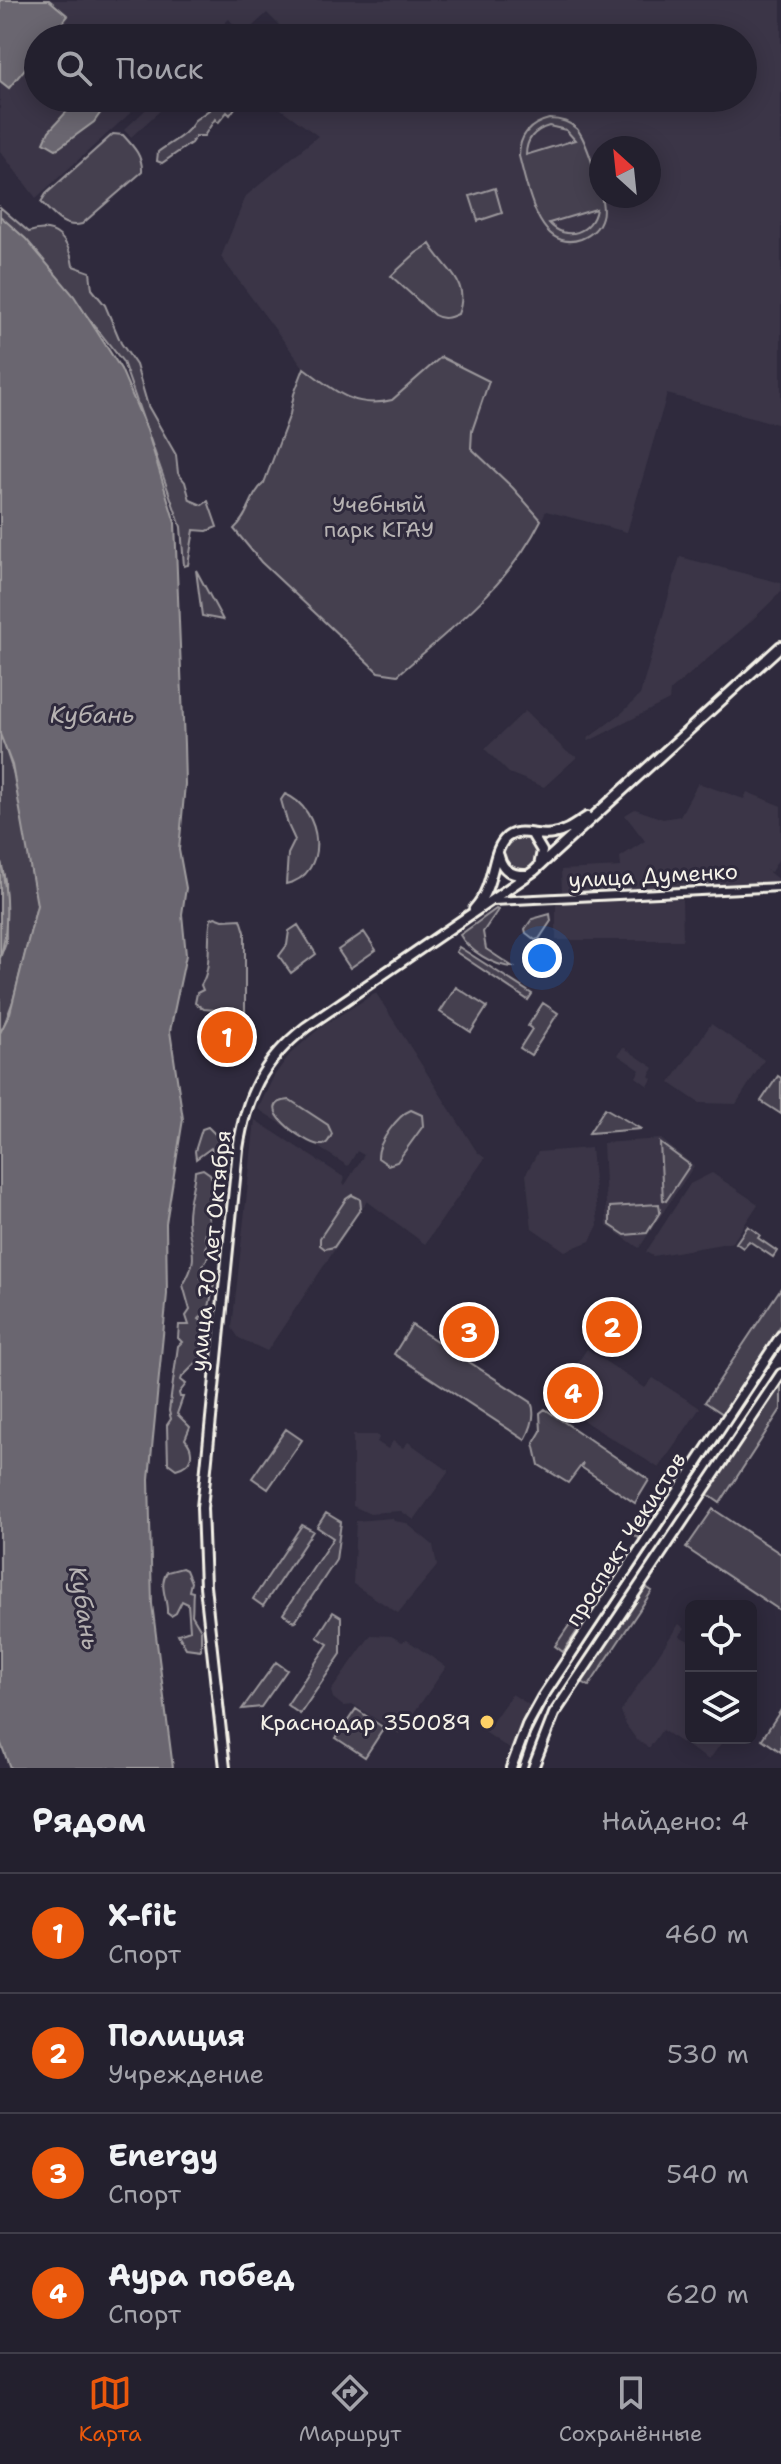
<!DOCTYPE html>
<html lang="ru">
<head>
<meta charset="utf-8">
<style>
	:root { --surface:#23202e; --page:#2f2d3a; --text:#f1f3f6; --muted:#a3a3aa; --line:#403e4a; --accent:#ea580c }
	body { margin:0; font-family:"Shantell Sans",sans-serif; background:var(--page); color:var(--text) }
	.controls { position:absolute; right:24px; bottom:24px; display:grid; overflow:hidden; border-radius:12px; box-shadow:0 4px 20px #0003 }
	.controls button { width:72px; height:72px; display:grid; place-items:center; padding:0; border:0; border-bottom:2px solid var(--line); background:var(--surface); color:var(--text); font:40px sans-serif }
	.compass { position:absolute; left:589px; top:136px; width:72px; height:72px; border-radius:50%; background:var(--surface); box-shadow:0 4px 20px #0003; rotate:333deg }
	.you { position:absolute; left:542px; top:958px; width:28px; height:28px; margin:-20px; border:6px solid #fff; border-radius:50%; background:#1a73e8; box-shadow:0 0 0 12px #1a73e833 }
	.badge { display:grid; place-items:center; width:52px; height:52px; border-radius:50%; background:var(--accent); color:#fff; font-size:26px; font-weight:700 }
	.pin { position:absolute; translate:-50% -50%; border:4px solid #fff; box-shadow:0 2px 8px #0006 }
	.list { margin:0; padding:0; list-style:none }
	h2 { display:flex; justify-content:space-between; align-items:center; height:104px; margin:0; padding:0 32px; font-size:34px }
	h2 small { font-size:26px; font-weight:400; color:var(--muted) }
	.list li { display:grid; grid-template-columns:52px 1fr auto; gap:24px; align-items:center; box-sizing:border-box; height:120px; padding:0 32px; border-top:2px solid var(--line) }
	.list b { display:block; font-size:30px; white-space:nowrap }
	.list p { margin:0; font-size:26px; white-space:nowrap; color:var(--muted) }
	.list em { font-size:26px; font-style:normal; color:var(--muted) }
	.icon { flex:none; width:44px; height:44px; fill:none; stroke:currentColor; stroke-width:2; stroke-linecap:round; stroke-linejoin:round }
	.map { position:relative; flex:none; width:781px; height:1768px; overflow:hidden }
	.search { position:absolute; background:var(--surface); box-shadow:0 4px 20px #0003; left:24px; right:24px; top:24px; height:88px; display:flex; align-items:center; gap:20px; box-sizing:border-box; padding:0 28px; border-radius:44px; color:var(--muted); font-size:30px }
	.sheet { height:584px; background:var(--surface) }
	nav { display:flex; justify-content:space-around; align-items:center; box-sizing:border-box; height:112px; border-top:2px solid var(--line); background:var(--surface); font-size:22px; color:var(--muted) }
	nav a { display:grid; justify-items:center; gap:4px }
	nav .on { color:var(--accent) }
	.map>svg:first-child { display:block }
</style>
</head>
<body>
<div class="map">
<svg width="781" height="1768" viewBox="0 0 781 1768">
	<rect width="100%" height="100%" fill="#2f2a3d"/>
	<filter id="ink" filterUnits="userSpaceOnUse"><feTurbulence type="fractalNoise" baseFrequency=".0125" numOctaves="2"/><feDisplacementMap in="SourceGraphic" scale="16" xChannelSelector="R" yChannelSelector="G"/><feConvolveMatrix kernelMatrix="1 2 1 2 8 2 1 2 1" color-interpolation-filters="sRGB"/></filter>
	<g filter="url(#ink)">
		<!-- built -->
		<path fill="#3b3647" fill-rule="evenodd" d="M 0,0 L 781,0 L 781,425 L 667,394 L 627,532 L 546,511 L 533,537 L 378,672 L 261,562 L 234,529 L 246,518 L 257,489 L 264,483 L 290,414 L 294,394 L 304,368 L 221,257 L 246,196 L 318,136 L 274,104 L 277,98 L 743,98 L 743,38 L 292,38 L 267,13 L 240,38 L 222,38 L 235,26 L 229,19 L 209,38 L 38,38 L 38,98 L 147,98 L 36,198 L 0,151 ZM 601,148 L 649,148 L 649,196 L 601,196 Z
			M 158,98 L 174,98 L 131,137 L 124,130 Z
			M 680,557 L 781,583 L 781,592 L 748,624 L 670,691 L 669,700 L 589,741 L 587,739 L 623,712 L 640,695 Z
			M 525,711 L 567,752 L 577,757 L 544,787 L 509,773 L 485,749 Z
			M 698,783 L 744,799 L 747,792 L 781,806 L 781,855 L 771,872 L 766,870 L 779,880 L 775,884 L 695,888 L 694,865 L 694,886 L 562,891 L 561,870 L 621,867 L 620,857 L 645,841 L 625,815 L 635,809 L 663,819 L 680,816 Z
			M 682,899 L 683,940 L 556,940 L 556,903 Z
			M 376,993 L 477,1152 L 485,1158 L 425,1244 L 367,1201 L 267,1351 L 239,1338 L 232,1328 L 255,1120 L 345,1178 L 343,1184 L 345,1185 L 364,1155 L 357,1151 L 348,1166 L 258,1109 L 274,1076 L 290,1054 L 322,1026 Z
			M 711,1024 L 764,1060 L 736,1104 L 699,1103 L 670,1083 Z
			M 623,1047 L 654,1068 L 649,1076 L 652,1079 L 648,1086 L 636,1077 L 640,1070 L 618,1055 Z
			M 661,1139 L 694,1166 L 639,1248 L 607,1226 L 603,1143 Z
			M 591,1148 L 598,1225 L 590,1241 L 565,1251 L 532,1228 L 526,1174 L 538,1152 Z
			M 712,1173 L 758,1204 L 733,1242 L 653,1256 L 646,1252 L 690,1184 Z
			M 587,1349 L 645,1388 L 653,1378 L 700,1408 L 659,1468 L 552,1401 Z
			M 353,1435 L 377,1435 L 379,1438 L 377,1442 L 388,1449 L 393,1441 L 403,1448 L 408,1442 L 449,1471 L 414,1520 L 401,1511 L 368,1513 L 353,1506 Z
			M 392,1518 L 394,1521 L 406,1523 L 433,1545 L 437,1566 L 398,1613 L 353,1584 L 356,1521 Z
			M 679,1624 L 685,1629 L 679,1636 L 691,1642 L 691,1738 L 725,1738 L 709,1760 L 662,1730 L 649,1748 L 637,1740 L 626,1725 L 621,1711 Z
			M 371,1635 L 391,1636 L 402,1642 L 407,1640 L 446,1667 L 399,1734 L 354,1705 L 343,1706 L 333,1698 L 331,1691 Z
			M 512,1694 L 531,1706 L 520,1723 L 511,1750 L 485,1732 Z"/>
		<!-- green -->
		<path fill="#454050" stroke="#9c989c" stroke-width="2" fill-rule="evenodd" d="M 226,98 L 242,98 L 230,115 L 227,112 L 218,123 L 215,119 L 204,136 L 196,136 L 191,143 L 162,163 L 157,161 L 158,152 C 171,142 187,136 195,120 Z
			M 549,119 C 559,119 569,121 577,129 C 587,141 607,203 602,217 C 599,228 591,235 581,239 C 538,254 527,186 519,156 C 519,136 529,124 549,119 ZM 549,126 L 566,130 L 575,140 L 526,155 C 526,139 535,130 549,126 ZM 596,209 C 592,233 566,242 549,223 Z
			M 113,134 L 123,135 C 133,146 143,156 142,172 L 82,224 C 63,229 53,214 41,202 L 46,194 Z
			M 495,188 L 502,213 L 478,221 L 470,196 Z
			M 0,207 L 29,232 C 56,223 69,240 73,266 L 90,272 L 92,289 L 105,305 L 121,343 L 136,365 L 148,406 L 176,455 L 178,473 L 185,482 L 190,500 L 202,505 L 208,501 L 217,527 L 207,531 L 194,530 L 188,565 L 184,566 L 181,527 L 123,362 L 83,311 L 0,218 Z
			M 430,244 C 445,270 471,281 458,314 C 449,318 443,320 434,315 L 391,276 L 416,253 Z
			M 441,357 L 489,381 L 472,431 L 471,448 L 513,488 L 541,520 C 509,585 452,628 398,675 L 378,672 L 261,562 L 234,529 C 251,513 249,496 264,483 L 290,414 L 294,394 L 304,368 C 332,389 354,410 392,400 Z
			M 196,570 L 223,620 L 202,616 Z
			M 0,732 L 22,798 L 41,891 L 13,1001 L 0,1036 L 0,958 L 6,942 L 5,880 L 0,857 Z
			M 285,794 C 323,809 330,875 286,884 L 288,854 L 295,840 L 288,825 L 281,800 Z
			M503 854a18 18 0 1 1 36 0a18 18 0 1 1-36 0Z
			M 496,909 L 498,910 L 483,932 L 486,949 L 513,967 C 495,967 468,950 460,935 Z
			M 550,914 L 551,921 L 539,939 L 535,940 L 526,933 L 525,929 L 532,919 Z
			M 215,917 L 223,920 L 241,919 L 245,932 L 245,1020 L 225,1018 L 215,1010 L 204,1009 L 195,1003 L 197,993 L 203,990 L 201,985 C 213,966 206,941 211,919 Z
			M 298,925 L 316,954 L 291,973 L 279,956 L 287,945 L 289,931 Z
			M 364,932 L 376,950 L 350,968 L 338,950 Z
			M 459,947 L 532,994 L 528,1000 L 456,952 Z
			M 456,987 L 487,1007 L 471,1032 L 440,1012 Z
			M 543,1003 L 558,1013 L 531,1055 L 520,1048 L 532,1029 L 528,1026 Z
			M 778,1076 L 781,1078 L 781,1114 L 761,1101 Z
			M 290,1100 L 328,1125 L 332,1134 C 329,1140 327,1146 319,1145 C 305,1144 249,1103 290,1100 Z
			M 605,1108 L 641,1129 L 589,1133 Z
			M 411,1110 L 422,1115 L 423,1126 L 397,1162 L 388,1165 L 378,1158 C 377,1143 398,1115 411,1110 Z
			M 208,1127 L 219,1138 L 222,1153 L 219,1157 L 211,1148 L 196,1159 L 195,1151 L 202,1129 Z
			M 660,1143 L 690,1165 L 666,1201 L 663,1200 Z
			M 203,1169 L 210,1174 L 215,1186 L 207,1209 L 209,1220 L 205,1237 L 208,1240 L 206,1249 L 209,1256 L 203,1265 L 201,1278 L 209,1279 L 214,1284 L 209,1307 L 199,1319 L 204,1323 L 202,1333 L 203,1356 L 182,1377 L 181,1380 L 186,1384 L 179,1393 L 180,1397 L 183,1397 L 177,1414 L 190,1427 L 185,1439 C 195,1451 193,1465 176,1469 L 168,1463 L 167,1425 L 171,1419 L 169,1411 L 178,1346 L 182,1342 L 178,1338 L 179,1325 L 189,1325 L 186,1316 L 190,1310 L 183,1285 C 202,1254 188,1247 188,1217 C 188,1201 194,1186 195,1171 Z
			M 352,1195 L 360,1199 L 361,1208 L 334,1247 L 325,1249 L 320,1245 L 320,1238 L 346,1199 Z
			M 659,1204 L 660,1212 L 647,1233 L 625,1235 L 610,1225 L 610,1207 Z
			M 748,1226 L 760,1235 L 758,1238 L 777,1251 L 773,1257 L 749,1241 L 743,1248 L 736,1243 Z
			M 781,1288 L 781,1325 L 723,1414 L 705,1402 Z
			M 412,1325 L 531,1402 C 537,1415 531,1429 525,1440 L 394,1354 Z
			M 781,1383 L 781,1409 L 720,1503 L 707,1494 Z
			M 545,1409 L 649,1480 L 635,1503 L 581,1467 L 583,1463 L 568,1483 L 539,1465 L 534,1443 L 541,1431 L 540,1413 Z
			M 286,1429 L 302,1440 L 268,1489 L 252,1478 Z
			M 654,1501 L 663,1507 L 642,1540 L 632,1534 Z
			M 713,1509 L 781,1554 L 781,1611 L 686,1548 Z
			M 326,1513 L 341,1522 L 336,1560 L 295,1622 L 283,1614 L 333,1538 L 317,1527 Z
			M 302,1525 L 313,1531 L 263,1606 L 253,1599 Z
			M 182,1568 L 186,1570 L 191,1582 L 189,1591 L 193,1592 C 192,1601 193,1607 192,1615 L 201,1630 L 201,1650 L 186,1648 L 178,1634 L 190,1630 L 188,1604 L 182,1601 L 176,1613 L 171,1616 L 167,1613 C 168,1599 158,1586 167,1572 Z
			M 606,1571 L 614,1577 L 563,1652 L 555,1646 Z
			M 646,1587 L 652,1591 L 589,1686 L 582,1682 Z
			M 333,1612 L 341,1617 L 341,1654 L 300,1714 L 287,1705 L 328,1644 L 317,1637 Z
			M 276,1662 L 287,1670 L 261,1707 L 242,1709 Z
			M 356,1709 L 384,1728 L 365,1757 L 336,1738 Z
			M 781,1710 L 781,1752 L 762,1739 Z"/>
		<!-- water -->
		<path fill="#6a6670" stroke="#a19ea0" stroke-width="2" d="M 0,0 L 49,0 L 68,16 L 50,38 L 38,38 L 38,53 L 9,88 L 0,81 Z
			M 79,98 L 101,98 L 106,105 L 94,122 L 60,147 L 56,149 L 44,142 L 49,131 Z
			M 0,216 L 26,239 L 74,296 L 121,369 L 147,430 L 175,523 L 184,744 L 185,784 L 179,850 L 186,888 L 182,914 L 186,955 L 170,1031 L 183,1119 L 166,1223 L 167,1294 L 149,1479 L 152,1604 L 173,1768 L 10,1768 L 0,1741 L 0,1033 L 10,1013 L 37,905 L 12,765 L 0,734 Z
			M 0,857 C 7,890 10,926 0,958 Z"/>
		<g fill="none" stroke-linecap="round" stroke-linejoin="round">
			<defs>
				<path id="minor" d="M 493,901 L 781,887"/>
				<path id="major" d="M 533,836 L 542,851 L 539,866
					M 499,856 C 502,870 512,876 527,875
					M 474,909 C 495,887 491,855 504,840 C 517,825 537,838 553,834 C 566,832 576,824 587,817
					M 225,1768 L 205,1586 L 202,1508 L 238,1149 C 246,1096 262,1061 306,1027 L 534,871 L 781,646
					M 511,1768 L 527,1725 L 543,1696 L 781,1336
					M 533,1768 L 554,1714 L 781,1374"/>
			</defs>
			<!-- minor casing -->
			<use href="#minor" stroke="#f4f1e8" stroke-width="12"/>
			<!-- major casing -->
			<use href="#major" stroke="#f4f1e8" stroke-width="14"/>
			<!-- minor -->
			<use href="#minor" stroke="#2f2a3d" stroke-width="6"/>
			<!-- major -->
			<use href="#major" stroke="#2f2a3d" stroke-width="8"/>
			<!-- tram -->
			<path stroke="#f4f1e8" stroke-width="2" d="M 519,1768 L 530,1735 L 548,1699 L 781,1348"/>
		</g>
	</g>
	<!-- markers -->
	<circle fill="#ffd166" stroke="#2f2a3d" stroke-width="3" cx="487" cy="1722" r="8"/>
	<g text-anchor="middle" stroke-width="6" stroke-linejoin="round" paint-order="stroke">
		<!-- park labels -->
		<g font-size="22" fill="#b7b3b3" stroke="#2f2a3d">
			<text x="379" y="512">Учебный<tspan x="379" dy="25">парк КГАУ</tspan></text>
		</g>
		<!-- street labels -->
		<g font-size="22" fill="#f4f1e8" stroke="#2f2a3d">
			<text transform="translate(653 875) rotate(-3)" y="8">улица Думенко</text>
			<text transform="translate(210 1251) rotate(-84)" y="8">улица 70 лет Октября</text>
			<text transform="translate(625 1539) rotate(-57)" y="8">проспект Чекистов</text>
		</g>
		<!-- poi labels -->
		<g font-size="22" fill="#f4f1e8" stroke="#2f2a3d" text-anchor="end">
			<text x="471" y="1730">Краснодар 350089</text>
		</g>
		<!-- water labels -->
		<g font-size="24" font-style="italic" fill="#b6b2b2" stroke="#2f2a3d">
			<text x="92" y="723">Кубань</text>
			<text transform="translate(84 1608) rotate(80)" y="8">Кубань</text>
		</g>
	</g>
</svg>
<div class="controls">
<button><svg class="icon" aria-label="locate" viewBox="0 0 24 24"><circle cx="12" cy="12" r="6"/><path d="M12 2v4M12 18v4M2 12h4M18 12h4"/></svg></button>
<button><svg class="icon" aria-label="layers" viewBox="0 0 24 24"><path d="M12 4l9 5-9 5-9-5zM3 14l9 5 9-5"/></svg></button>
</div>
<svg class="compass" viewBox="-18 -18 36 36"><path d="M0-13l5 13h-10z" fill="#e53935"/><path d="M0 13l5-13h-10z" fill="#a3a3aa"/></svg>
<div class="you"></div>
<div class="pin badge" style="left:227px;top:1037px">1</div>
<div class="pin badge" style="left:612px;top:1327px">2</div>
<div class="pin badge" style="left:469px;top:1332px">3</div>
<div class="pin badge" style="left:573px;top:1393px">4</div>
<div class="search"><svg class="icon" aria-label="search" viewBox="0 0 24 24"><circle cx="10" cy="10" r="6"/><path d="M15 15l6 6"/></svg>Поиск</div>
</div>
<section class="sheet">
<h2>Рядом<small>Найдено: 4</small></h2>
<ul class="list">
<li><span class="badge">1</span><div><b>X-fit</b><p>Спорт</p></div><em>460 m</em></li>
<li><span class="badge">2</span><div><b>Полиция</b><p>Учреждение</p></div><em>530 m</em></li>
<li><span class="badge">3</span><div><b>Energy</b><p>Спорт</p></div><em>540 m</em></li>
<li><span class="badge">4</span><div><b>Аура побед</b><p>Спорт</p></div><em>620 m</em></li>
</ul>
</section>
<nav>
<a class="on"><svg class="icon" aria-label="map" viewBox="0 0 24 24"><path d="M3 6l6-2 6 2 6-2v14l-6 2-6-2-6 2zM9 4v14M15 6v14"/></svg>Карта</a>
<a><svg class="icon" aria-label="directions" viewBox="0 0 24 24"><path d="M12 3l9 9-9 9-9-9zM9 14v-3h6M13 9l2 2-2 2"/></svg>Маршрут</a>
<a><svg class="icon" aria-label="saved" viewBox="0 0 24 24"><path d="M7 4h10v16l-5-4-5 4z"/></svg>Сохранённые</a>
</nav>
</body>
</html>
